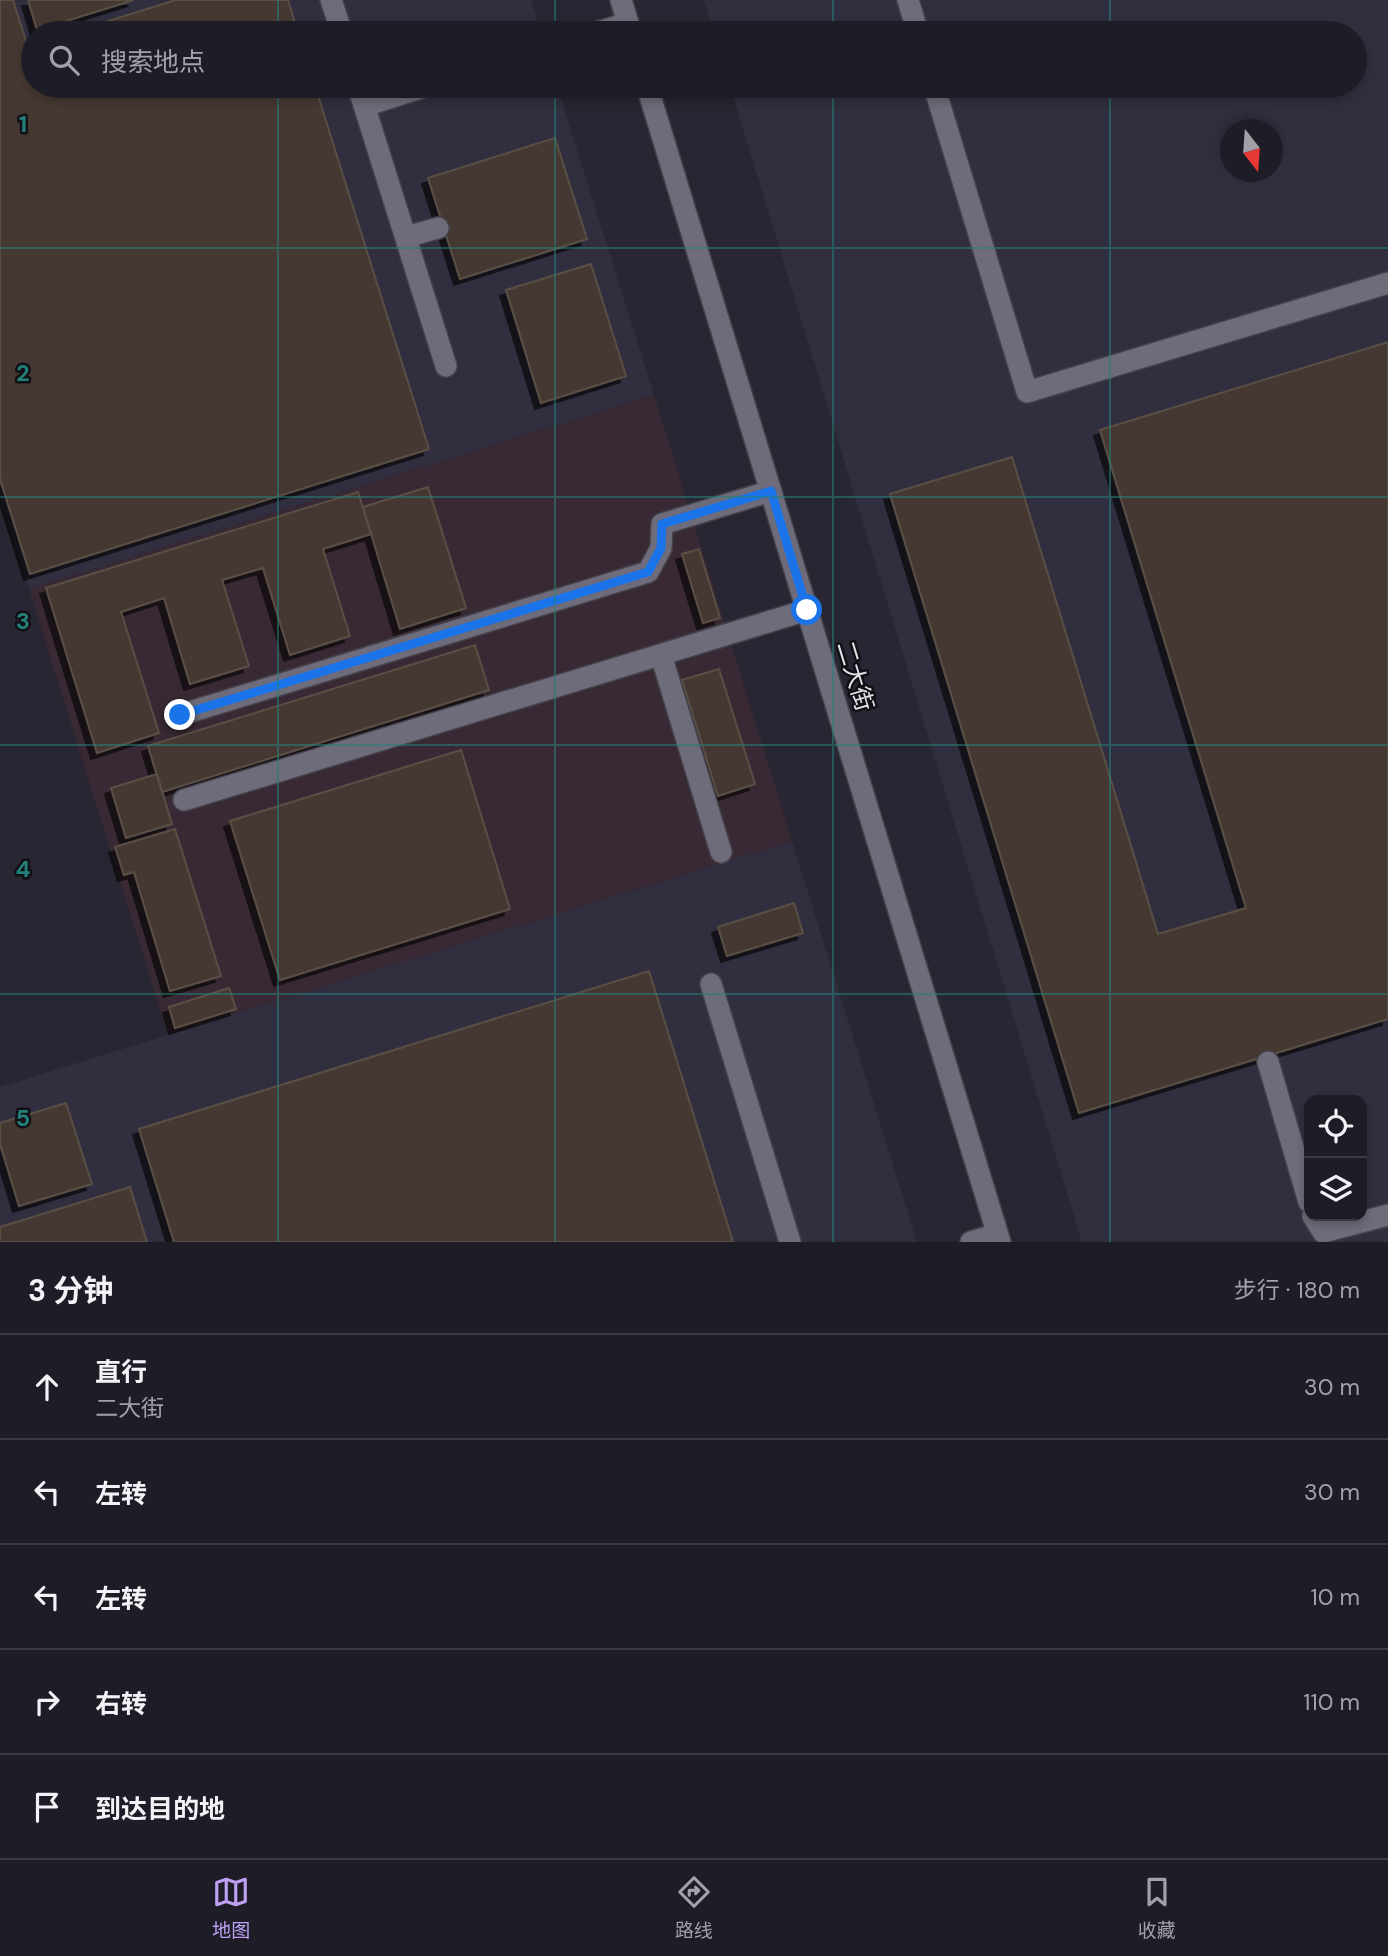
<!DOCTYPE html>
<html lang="zh">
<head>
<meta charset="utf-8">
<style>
	:root { --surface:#1e1c26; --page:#26252e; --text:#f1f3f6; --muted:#a1a1a7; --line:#3c3a43; --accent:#bca0f2 }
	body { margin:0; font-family:"DM Sans","Noto Sans SC",sans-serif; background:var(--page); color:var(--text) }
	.controls { position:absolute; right:21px; bottom:21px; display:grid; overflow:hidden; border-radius:14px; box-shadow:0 4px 10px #0003 }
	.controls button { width:63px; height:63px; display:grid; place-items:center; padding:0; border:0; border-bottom:2px solid var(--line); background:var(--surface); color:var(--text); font:35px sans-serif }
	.compass { position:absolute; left:1220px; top:119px; width:63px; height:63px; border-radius:50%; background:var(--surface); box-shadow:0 4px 10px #0003; rotate:163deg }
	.stop { position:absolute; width:21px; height:21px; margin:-16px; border:5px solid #1a73e8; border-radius:50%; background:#fff }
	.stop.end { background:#1a73e8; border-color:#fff; box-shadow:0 2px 7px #0008 }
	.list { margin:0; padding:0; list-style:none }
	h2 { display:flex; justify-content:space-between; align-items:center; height:91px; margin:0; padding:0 28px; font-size:30px }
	h2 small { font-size:23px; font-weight:400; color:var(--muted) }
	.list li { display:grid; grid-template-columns:46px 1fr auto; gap:21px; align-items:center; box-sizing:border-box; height:105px; padding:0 28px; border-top:2px solid var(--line) }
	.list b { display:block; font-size:26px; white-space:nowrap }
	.list p { margin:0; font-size:23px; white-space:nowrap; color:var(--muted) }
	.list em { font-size:23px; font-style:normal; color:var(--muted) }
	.icon { flex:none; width:38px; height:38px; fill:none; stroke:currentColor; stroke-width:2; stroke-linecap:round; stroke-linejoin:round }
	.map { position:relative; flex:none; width:1388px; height:1242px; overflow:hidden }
	.search { position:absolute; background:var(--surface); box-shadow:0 4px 10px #0003; left:21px; right:21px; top:21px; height:77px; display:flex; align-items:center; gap:18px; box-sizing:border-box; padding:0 24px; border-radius:38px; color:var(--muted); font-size:26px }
	.sheet { height:616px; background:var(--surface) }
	nav { display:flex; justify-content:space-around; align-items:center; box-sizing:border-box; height:98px; border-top:2px solid var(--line); background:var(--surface); font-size:19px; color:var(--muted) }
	nav a { display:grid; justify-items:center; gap:4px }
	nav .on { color:var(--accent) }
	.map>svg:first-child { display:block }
</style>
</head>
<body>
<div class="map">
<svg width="1388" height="1242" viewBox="0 0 1388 1242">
	<defs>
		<filter id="shadow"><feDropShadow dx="-6" dy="6" stdDeviation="0" flood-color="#0009"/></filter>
	</defs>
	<rect width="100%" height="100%" fill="#282632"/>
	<!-- commercial -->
	<path fill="#392934" d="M 654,395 L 792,841 L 168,1035 L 29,589 Z"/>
	<!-- built -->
	<path fill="#312e3f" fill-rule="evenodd" d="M 0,0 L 531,0 L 541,33 L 33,33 L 33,86 L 557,86 L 654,395 L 29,589 L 0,495 Z
		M 704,0 L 1388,0 L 1388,1242 L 1082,1242 L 730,86 L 1355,86 L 1355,33 L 714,33 ZM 1230,130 L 1272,130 L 1272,172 L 1230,172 ZM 1309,1100 L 1362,1100 L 1362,1216 L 1309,1216 Z
		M 792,841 L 917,1242 L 0,1242 L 0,1087 Z"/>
	<!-- building -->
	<path fill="#443930" stroke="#5a4f45" stroke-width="2" filter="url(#shadow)" d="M 0,0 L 13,0 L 28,47 L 33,45 L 33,86 L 315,86 L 429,449 L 30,574 L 0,479 Z
		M 28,0 L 134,0 L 37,30 Z
		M 176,0 L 288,0 L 298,33 L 70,33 Z
		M 555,138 L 587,239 L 460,279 L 428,178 Z
		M 591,264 L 626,376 L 541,403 L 506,290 Z
		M 1388,342 L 1388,1019 L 1079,1113 L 890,494 L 1012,457 L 1158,934 L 1246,908 L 1100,430 Z
		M 428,487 L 466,608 L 400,629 L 363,507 Z
		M 358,492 L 371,534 L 323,549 L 350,636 L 290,655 L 263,568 L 222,580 L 249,666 L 190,684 L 164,598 L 121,612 L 159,733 L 97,753 L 46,588 Z
		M 699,549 L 720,618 L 703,623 L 682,554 Z
		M 475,645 L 489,690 L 162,792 L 148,746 Z
		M 719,669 L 755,784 L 718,796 L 682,680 Z
		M 461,750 L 510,909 L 280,980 L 230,821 Z
		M 157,774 L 172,824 L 126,838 L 111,788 Z
		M 175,829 L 221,976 L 170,991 L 134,872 L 124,875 L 115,847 Z
		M 794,903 L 803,933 L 727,956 L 718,927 Z
		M 649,971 L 733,1242 L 174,1242 L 139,1129 Z
		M 229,988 L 236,1009 L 175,1028 L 169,1007 Z
		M 66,1103 L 92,1184 L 19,1206 L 0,1144 L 0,1123 Z
		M 130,1187 L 147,1242 L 0,1242 L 0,1227 Z"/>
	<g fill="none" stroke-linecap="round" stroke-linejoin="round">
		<defs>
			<path id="minor" d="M 331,0 L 342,33
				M 621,0 L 631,33
				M 908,0 L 918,33
				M 595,33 L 628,23
				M 358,86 L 446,366
				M 647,86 L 1000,1242
				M 934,86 L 1027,392 L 1388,283
				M 364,106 L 427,86
				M 406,237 L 438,228
				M 661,655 L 721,852
				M 180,715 L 648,572 L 661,548 L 662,524 L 771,491
				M 184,800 L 807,610
				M 711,984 L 790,1242
				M 1268,1062 L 1309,1202
				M 1313,1216 L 1323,1232 L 1388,1215
				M 971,1242 L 997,1234"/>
		</defs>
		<!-- minor casing -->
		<use href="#minor" stroke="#43424b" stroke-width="24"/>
		<!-- minor -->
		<use href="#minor" stroke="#6e6c7a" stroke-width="21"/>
	</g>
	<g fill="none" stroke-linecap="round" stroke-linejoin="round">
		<!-- route -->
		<path stroke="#1a73e8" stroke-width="9" d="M 180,715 L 648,572 L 661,548 L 662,524 L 771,491 L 807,610"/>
	</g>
	<!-- grid -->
	<path fill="none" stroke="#24817a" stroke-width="2" stroke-opacity="0.55" d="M 278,0 L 278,33M 555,0 L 555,33M 833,0 L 833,33M 1110,0 L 1110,33M 278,86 L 278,1242M 555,86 L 555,1242M 833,86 L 833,1242M 1110,86 L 1110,1242M 0,248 L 1388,248M 0,497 L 1388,497M 0,745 L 1388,745M 0,994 L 1388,994"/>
	<g text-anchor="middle" stroke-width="5" stroke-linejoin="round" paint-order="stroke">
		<!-- street labels -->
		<g font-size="24" fill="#e3e2ea" stroke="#101015">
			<text transform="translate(855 676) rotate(73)" y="8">二大街</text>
		</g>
	</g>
	<g font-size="23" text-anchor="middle" font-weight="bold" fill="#24817a" stroke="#101015" stroke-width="5" stroke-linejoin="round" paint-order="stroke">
		<text x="23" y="132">1</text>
		<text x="23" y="381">2</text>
		<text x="23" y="629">3</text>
		<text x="23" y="877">4</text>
		<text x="23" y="1126">5</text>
	</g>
</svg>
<div class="controls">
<button><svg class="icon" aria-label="locate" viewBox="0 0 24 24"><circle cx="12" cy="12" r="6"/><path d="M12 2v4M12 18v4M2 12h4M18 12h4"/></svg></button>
<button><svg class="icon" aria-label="layers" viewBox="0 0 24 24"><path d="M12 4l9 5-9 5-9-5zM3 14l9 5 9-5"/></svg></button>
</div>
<svg class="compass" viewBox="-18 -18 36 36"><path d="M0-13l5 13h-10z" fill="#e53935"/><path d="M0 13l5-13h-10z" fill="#a1a1a7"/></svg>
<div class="stop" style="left:807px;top:610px"></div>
<div class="stop end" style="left:180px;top:715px"></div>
<div class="search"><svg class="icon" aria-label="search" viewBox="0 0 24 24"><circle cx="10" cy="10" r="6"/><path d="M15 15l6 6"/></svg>搜索地点</div>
</div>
<section class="sheet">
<h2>3 分钟<small>步行 · 180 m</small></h2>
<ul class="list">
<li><svg class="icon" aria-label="ahead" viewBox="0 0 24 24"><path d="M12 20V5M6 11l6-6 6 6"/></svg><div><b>直行</b><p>二大街</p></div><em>30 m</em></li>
<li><svg class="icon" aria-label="left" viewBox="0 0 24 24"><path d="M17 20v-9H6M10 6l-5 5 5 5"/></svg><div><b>左转</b></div><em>30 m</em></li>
<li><svg class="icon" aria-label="left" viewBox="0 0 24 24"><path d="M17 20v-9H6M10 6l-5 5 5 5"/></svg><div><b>左转</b></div><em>10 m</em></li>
<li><svg class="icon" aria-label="right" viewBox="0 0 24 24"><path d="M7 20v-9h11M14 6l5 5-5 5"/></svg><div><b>右转</b></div><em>110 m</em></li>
<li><svg class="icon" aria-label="arrive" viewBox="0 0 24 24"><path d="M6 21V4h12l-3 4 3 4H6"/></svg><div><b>到达目的地</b></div></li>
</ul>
</section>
<nav>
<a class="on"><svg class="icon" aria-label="map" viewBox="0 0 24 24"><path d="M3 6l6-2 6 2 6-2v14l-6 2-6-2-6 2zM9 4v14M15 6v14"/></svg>地图</a>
<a><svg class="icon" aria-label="directions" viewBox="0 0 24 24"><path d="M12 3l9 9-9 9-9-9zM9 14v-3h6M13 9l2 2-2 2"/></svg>路线</a>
<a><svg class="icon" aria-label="saved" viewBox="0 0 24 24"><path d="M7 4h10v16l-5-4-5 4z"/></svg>收藏</a>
</nav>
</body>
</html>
